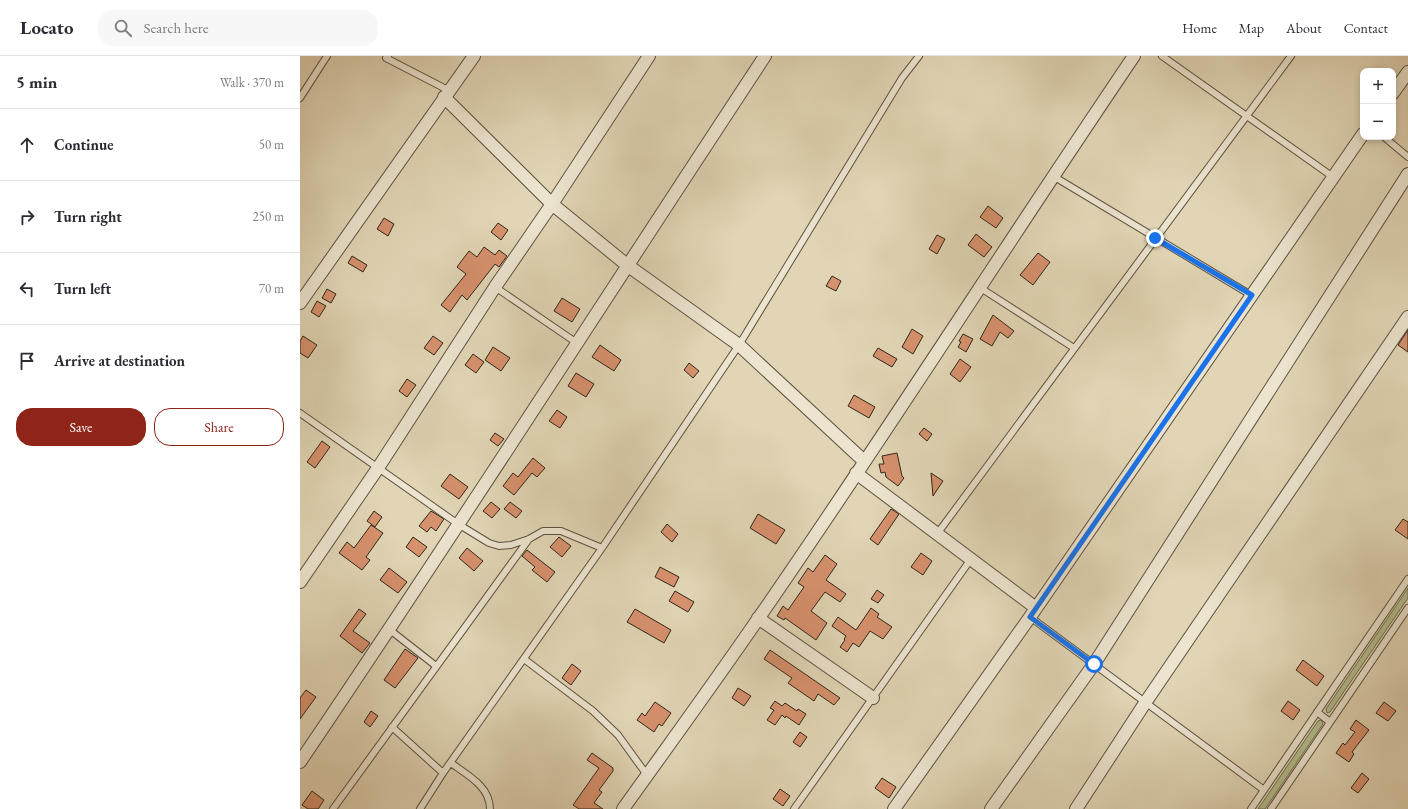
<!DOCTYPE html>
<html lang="en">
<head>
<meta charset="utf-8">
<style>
	:root { --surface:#fff; --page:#f7f7f7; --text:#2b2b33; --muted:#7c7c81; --line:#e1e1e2; --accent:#8f2418 }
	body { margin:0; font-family:"EB Garamond",serif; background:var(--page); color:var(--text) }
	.controls { position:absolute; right:12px; top:12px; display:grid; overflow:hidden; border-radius:8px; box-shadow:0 2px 6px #0003 }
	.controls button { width:36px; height:36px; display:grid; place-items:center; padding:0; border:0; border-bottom:1px solid var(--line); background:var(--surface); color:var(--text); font:20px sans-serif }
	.stop { position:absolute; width:12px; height:12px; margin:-9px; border:3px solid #1a73e8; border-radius:50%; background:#fff }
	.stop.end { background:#1a73e8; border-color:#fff; box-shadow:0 1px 4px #0008 }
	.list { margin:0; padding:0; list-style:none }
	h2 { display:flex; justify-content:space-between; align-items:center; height:52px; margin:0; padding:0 16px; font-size:17px }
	h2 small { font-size:13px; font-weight:400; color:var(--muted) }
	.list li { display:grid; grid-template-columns:26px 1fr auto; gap:12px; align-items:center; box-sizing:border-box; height:72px; padding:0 16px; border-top:1px solid var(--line) }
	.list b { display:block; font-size:15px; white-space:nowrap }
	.list em { font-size:13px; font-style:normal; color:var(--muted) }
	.actions { display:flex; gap:8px; padding:12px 16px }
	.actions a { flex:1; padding:9px 0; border:1px solid var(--accent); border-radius:16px; text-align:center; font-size:14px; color:var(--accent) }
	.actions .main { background:var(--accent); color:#fff }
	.icon { flex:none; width:22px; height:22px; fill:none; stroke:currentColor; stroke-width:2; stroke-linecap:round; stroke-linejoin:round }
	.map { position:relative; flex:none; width:1108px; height:753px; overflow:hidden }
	header { display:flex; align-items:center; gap:24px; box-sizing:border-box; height:56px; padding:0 20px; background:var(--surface); border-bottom:1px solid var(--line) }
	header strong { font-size:19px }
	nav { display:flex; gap:22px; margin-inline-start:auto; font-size:14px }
	.search { width:280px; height:36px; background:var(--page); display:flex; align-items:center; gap:10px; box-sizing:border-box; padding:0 14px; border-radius:16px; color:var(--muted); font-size:15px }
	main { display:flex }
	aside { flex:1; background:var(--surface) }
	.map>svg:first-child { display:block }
</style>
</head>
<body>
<header>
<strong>Locato</strong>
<div class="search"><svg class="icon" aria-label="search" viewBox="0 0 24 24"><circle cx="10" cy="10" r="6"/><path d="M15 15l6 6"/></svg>Search here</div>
<nav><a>Home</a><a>Map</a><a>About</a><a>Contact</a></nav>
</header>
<main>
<aside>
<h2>5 min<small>Walk · 370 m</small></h2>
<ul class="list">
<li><svg class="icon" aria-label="ahead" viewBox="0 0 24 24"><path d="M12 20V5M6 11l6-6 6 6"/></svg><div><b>Continue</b></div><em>50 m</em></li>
<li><svg class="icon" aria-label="right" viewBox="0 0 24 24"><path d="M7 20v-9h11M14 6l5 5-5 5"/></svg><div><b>Turn right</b></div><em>250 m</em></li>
<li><svg class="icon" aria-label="left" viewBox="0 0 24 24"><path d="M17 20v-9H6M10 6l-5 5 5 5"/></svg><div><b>Turn left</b></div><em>70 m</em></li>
<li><svg class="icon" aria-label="arrive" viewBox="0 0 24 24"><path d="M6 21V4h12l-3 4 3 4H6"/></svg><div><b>Arrive at destination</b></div></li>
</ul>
<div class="actions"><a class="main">Save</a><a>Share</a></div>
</aside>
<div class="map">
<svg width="1108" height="753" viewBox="0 0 1108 753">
	<rect width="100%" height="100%" fill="#e1d5b5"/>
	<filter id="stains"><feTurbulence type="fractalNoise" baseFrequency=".005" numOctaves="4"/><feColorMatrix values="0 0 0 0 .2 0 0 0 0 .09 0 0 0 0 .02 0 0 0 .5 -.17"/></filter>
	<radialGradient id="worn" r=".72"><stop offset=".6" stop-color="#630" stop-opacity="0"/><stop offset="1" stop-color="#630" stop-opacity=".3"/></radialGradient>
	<!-- green -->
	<path fill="#b2bd8e" stroke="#717254" d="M 1108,532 L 1108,542 L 1030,656 L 1027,657 L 1026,653 Z
		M 1021,664 L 1022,665 L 1023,668 L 965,753 L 958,753 L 1018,665 Z"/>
	<!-- building -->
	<path fill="#d6916d" stroke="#302619" d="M 688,150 L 703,162 L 696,172 L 680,161 Z
		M 84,162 L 94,168 L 88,180 L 77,173 Z
		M 198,167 L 208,174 L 201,184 L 191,176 Z
		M 676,178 L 692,191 L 684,201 L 668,189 Z
		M 637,179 L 645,183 L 637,198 L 629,193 Z
		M 184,191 L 195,199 L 199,194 L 207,200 L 199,211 L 195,208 L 167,244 L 162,239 L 150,256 L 141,249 L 166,218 L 157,211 L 169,195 L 177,201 Z
		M 738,197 L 750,206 L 733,229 L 720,219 Z
		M 52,200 L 67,209 L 63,216 L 48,207 Z
		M 532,220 L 541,225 L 536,235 L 526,230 Z
		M 27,233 L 36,238 L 31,247 L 22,242 Z
		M 262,242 L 280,253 L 272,266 L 254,255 Z
		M 17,245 L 26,250 L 19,261 L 11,256 Z
		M 693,259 L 714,275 L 708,282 L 700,276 L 692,290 L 680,283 Z
		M 612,273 L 623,280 L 613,298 L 602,291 Z
		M 1108,274 L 1108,296 L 1098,289 Z
		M 663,278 L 673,283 L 666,296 L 658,291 L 661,286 L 659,285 Z
		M 3,280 L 17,289 L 8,302 L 0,297 L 0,285 Z
		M 133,280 L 143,287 L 134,299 L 124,292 Z
		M 300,289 L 321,304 L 314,315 L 292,301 Z
		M 193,291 L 210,302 L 201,315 L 185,304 Z
		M 578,292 L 597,303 L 592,311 L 573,300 Z
		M 173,298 L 184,306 L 176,317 L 165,309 Z
		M 660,303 L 671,311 L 660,326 L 650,318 Z
		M 389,307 L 399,315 L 393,322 L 384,314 Z
		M 276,317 L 294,328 L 286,341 L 268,330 Z
		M 107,323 L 116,329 L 107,341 L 99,335 Z
		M 554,339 L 575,351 L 569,362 L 548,350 Z
		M 257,354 L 267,361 L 260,372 L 249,365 Z
		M 624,372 L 632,378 L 627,385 L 619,378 Z
		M 195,377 L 204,383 L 198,390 L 190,384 Z
		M 22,385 L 30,391 L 15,412 L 7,406 Z
		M 597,397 L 602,420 L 604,422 L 598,430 L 586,421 L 585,416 L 581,417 L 579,408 L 584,408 L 582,400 Z
		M 233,402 L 245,412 L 237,421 L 232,417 L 214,439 L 203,430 L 213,417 L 218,421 Z
		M 631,417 L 643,425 L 633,440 Z
		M 150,418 L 168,431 L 159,443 L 141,430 Z
		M 191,446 L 200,453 L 192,462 L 183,455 Z
		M 210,446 L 222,455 L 216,462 L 204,453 Z
		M 591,453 L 599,458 L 578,489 L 570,483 Z
		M 74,455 L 82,461 L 75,471 L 67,465 Z
		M 131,455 L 144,463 L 136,475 L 131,471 L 127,476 L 119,470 Z
		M 458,458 L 485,474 L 476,488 L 450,472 Z
		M 1103,463 L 1108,466 L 1108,483 L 1095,474 Z
		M 367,468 L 378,478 L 372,486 L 361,476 Z
		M 71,469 L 83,477 L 66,501 L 70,504 L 62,514 L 39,497 L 47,486 L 54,492 Z
		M 113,481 L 127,491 L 119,501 L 106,491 Z
		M 259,481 L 271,490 L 262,501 L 250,491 Z
		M 167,492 L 183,505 L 174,515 L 159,502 Z
		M 227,494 L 255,516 L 247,526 L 232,514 L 235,511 L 222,500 Z
		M 621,497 L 632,505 L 623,519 L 611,511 Z
		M 525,499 L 537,508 L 526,524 L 546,538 L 540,546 L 525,536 L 511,555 L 527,567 L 516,584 L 485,562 L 484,564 L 477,560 L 483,550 L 488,554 L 504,531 L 498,527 L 508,512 L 513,516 Z
		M 360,511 L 379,521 L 374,531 L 355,521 Z
		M 89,512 L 107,526 L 98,537 L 80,524 Z
		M 577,534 L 584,539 L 578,547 L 571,543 Z
		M 375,535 L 394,546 L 388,556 L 369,545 Z
		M 571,552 L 579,558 L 577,561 L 592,571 L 583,583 L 570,575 L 559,591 L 553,587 L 547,596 L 540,591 L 545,584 L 544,583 L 546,580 L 532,570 L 538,561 L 556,574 Z
		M 59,553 L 66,558 L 53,575 L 70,587 L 62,597 L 40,580 Z
		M 335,553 L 371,574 L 364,587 L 327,566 Z
		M 105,593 L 118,602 L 95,632 L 84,624 Z
		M 470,594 L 540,642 L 534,649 L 518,638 L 514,645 L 488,627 L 492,622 L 464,603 Z
		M 1003,604 L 1024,620 L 1017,630 L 996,614 Z
		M 272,608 L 281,615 L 271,629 L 262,622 Z
		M 438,632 L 451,640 L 444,650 L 432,642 Z
		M 6,634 L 16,641 L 0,663 L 0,642 Z
		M 475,645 L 482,650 L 485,647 L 497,655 L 498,653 L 506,658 L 499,669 L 486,660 L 485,662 L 482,659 L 475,669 L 467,664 L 474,654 L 470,652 Z
		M 988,645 L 1000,654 L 993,664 L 981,655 Z
		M 355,646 L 371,657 L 362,670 L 359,668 L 354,676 L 337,664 L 342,657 L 345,660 Z
		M 1084,646 L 1096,655 L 1088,665 L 1076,657 Z
		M 71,655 L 78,660 L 70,671 L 64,666 Z
		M 1056,664 L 1069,674 L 1052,696 L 1054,698 L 1049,706 L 1036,697 L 1043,687 L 1045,689 L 1055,676 L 1050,673 Z
		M 500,676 L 507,681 L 500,691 L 493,686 Z
		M 292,697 L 313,712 L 313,715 L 299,734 L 302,736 L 294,747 L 303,753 L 279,753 L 273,749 L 299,712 L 287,704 Z
		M 1062,717 L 1069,723 L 1058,737 L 1051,732 Z
		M 582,722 L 596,731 L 589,742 L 575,732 Z
		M 480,733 L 490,740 L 483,750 L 473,743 Z
		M 12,735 L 24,744 L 18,753 L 8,753 L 2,749 Z"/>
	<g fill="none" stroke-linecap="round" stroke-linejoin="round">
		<defs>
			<path id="lane" d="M 88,0 L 86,2 L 148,34
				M 862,0 L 1033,121
				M 0,42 L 27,0
				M 1084,81 L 1108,101
				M 753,120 L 951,239
				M 195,231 L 277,287
				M 679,231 L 774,292
				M 0,357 L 158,468 L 189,487 L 199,490 L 211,489 L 229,483 L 243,475 L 261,475 L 302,492
				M 637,478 L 991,0
				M 730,561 L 964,734
				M 90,574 L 136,610
				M 224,603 L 293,655 L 318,679 L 347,719
				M 1017,656 L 1030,666
				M 92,671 L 143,717
				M 151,707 C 167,719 190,730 190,753
				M 33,753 L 229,483
				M 120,753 L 143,717 L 302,492 L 439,289 L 602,22 L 619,0
				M 494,753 L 671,503
				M 951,753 L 1108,523
				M 971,753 L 1108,552"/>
			<path id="street" d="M 1093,37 L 1108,16
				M 144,41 L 252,148 L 327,209 L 439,289 L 564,405
				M 0,247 L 174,0
				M 556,417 L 736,552
				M 0,526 L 78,412 L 195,231 L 252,148 L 349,0
				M 458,562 L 573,642
				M 0,706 C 158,473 310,235 465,0
				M 323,753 C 368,690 414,627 458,563 C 587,377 707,187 834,0
				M 594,753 L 730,561 L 1063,78
				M 691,753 L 794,608 L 1108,118
				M 776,753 L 845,647 L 1108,261"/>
		</defs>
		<!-- lane casing -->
		<use href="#lane" stroke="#5c5240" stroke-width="8"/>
		<!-- street casing -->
		<use href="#street" stroke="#5c5240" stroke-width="14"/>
		<!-- lane -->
		<use href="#lane" stroke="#ece4cf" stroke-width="6"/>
		<!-- street -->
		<use href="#street" stroke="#ece4cf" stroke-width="12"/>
	</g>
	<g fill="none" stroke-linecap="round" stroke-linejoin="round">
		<!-- route -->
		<path stroke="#1a73e8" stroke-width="5" d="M 794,608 L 730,561 L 952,239 L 855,182"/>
	</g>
	<rect width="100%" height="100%" filter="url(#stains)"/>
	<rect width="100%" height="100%" fill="url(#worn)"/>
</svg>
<div class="controls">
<button>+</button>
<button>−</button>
</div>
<div class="stop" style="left:794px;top:608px"></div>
<div class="stop end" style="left:855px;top:182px"></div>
</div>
</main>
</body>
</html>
